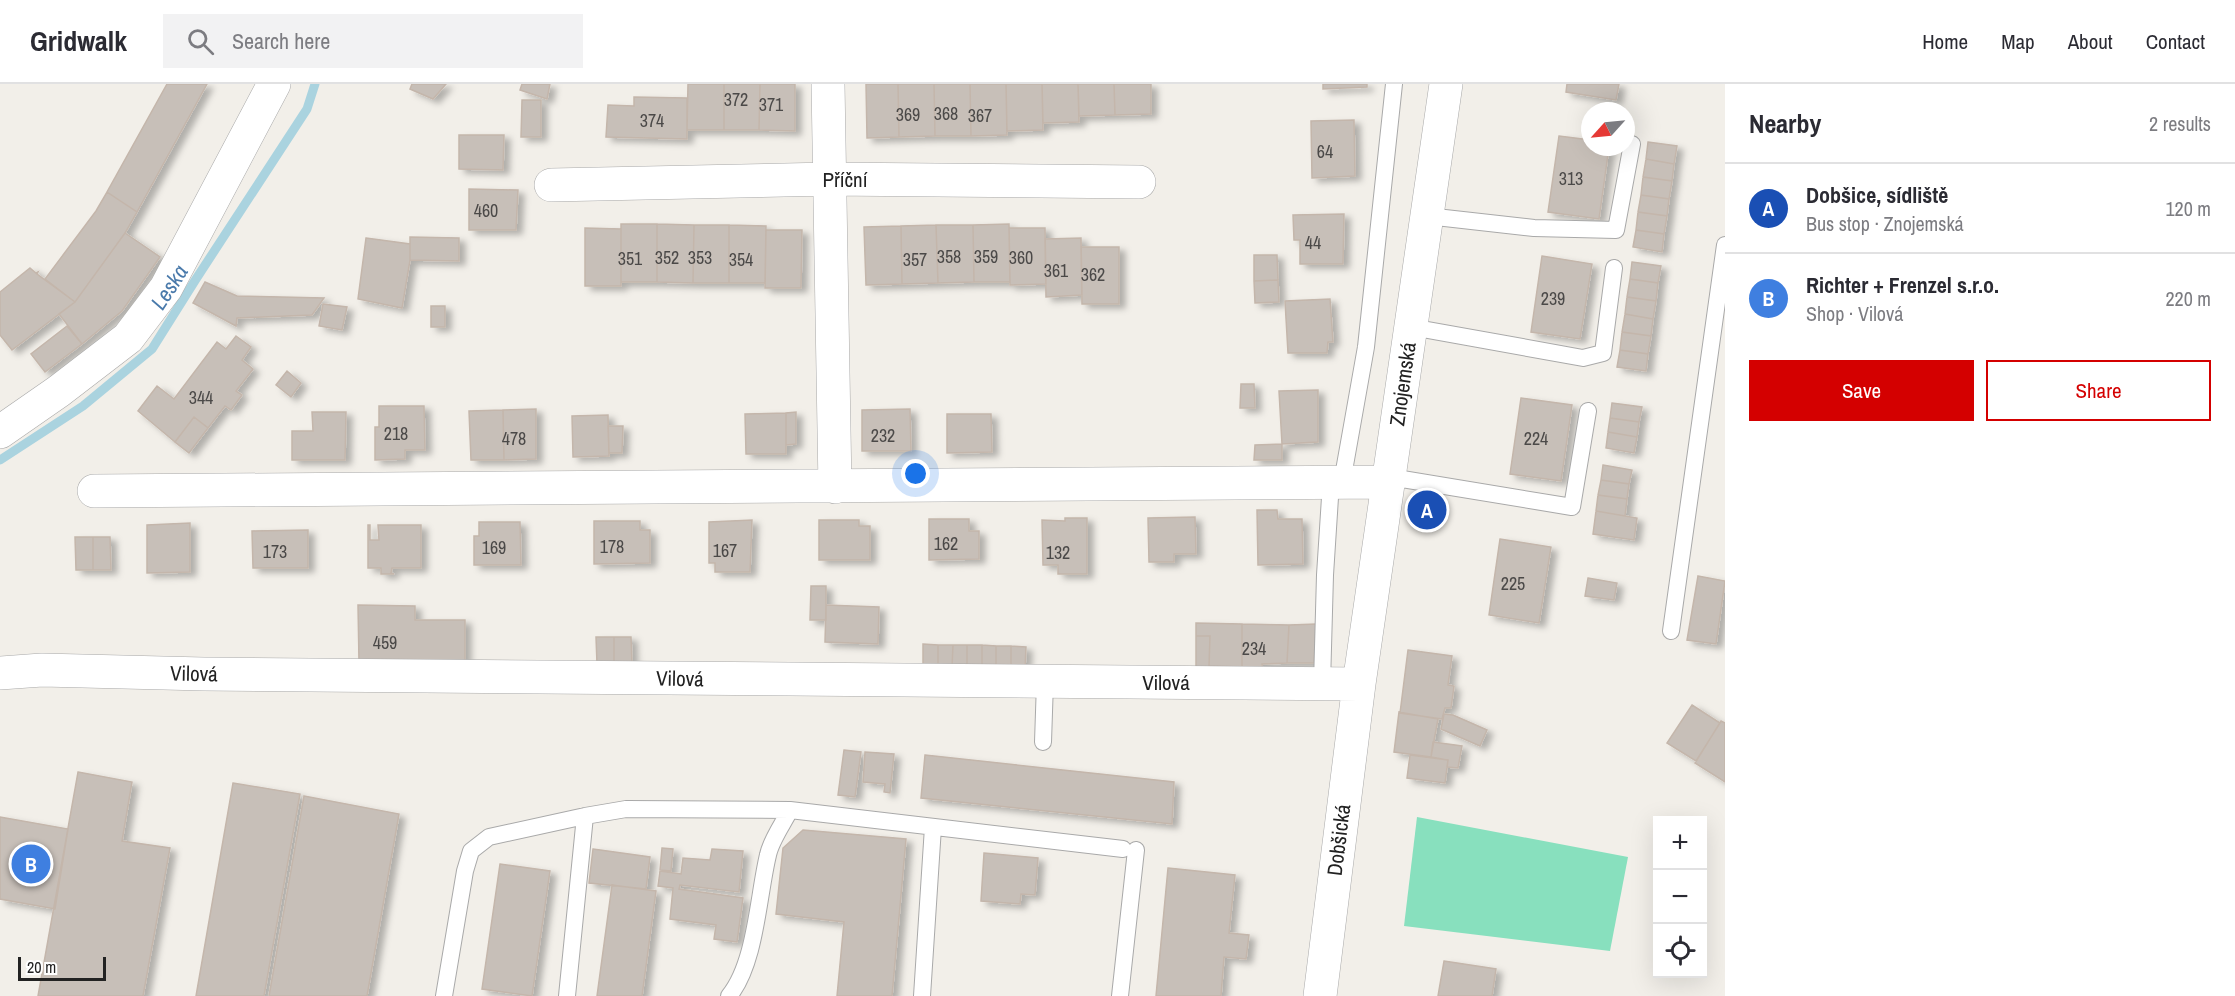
<!DOCTYPE html>
<html lang="en">
<head>
<meta charset="utf-8">
<style>
	:root { --surface:#fff; --page:#f2f2f3; --text:#2b2b33; --muted:#7c7c81; --line:#e1e1e2; --accent:#d40000 }
	body { margin:0; font-family:"Archivo Narrow",sans-serif; background:var(--page); color:var(--text) }
	.controls { position:absolute; right:18px; bottom:18px; display:grid; overflow:hidden; border-radius:0px; box-shadow:0 6px 24px #0002 }
	.controls button { width:54px; height:54px; display:grid; place-items:center; padding:0; border:0; border-bottom:2px solid var(--line); background:var(--surface); color:var(--text); font:30px sans-serif }
	.compass { position:absolute; left:1581px; top:18px; width:54px; height:54px; border-radius:50%; background:var(--surface); box-shadow:0 6px 24px #0002; rotate:243deg }
	.scale { position:absolute; left:18px; bottom:15px; width:88px; box-sizing:border-box; padding-left:6px; border:3px solid #222; border-top:0; font-size:16px; line-height:21px; white-space:nowrap; color:#222; -webkit-text-stroke:4px #fff; paint-order:stroke }
	.you { position:absolute; left:916px; top:390px; width:21px; height:21px; margin:-15px; border:4px solid #fff; border-radius:50%; background:#1a73e8; box-shadow:0 0 0 9px #1a73e833 }
	.badge { display:grid; place-items:center; width:39px; height:39px; border-radius:50%; background:var(--accent); color:#fff; font-size:20px; font-weight:700 }
	.pin { position:absolute; translate:-50% -50%; border:3px solid #fff; box-shadow:0 2px 6px #0006 }
	.list { margin:0; padding:0; list-style:none }
	h2 { display:flex; justify-content:space-between; align-items:center; height:78px; margin:0; padding:0 24px; font-size:26px }
	h2 small { font-size:20px; font-weight:400; color:var(--muted) }
	.list li { display:grid; grid-template-columns:39px 1fr auto; gap:18px; align-items:center; box-sizing:border-box; height:90px; padding:0 24px; border-top:2px solid var(--line) }
	.list b { display:block; font-size:22px; white-space:nowrap }
	.list p { margin:0; font-size:20px; white-space:nowrap; color:var(--muted) }
	.list em { font-size:20px; font-style:normal; color:var(--muted) }
	.actions { display:flex; gap:12px; padding:18px 24px }
	.actions a { flex:1; padding:14px 0; border:2px solid var(--accent); border-radius:0px; text-align:center; font-size:21px; color:var(--accent) }
	.actions .main { background:var(--accent); color:#fff }
	.icon { flex:none; width:33px; height:33px; fill:none; stroke:currentColor; stroke-width:2; stroke-linecap:round; stroke-linejoin:round }
	.map { position:relative; flex:none; width:1725px; height:912px; overflow:hidden }
	header { display:flex; align-items:center; gap:36px; box-sizing:border-box; height:84px; padding:0 30px; background:var(--surface); border-bottom:2px solid var(--line) }
	header strong { font-size:28px }
	nav { display:flex; gap:33px; margin-inline-start:auto; font-size:21px }
	.search { width:420px; height:54px; background:var(--page); display:flex; align-items:center; gap:15px; box-sizing:border-box; padding:0 21px; border-radius:0px; color:var(--muted); font-size:22px }
	main { display:flex }
	aside { flex:1; background:var(--surface) }
	.map>svg:first-child { display:block }
</style>
</head>
<body>
<header>
<strong>Gridwalk</strong>
<div class="search"><svg class="icon" aria-label="search" viewBox="0 0 24 24"><circle cx="10" cy="10" r="6"/><path d="M15 15l6 6"/></svg>Search here</div>
<nav><a>Home</a><a>Map</a><a>About</a><a>Contact</a></nav>
</header>
<main>
<div class="map">
<svg width="1725" height="912" viewBox="0 0 1725 912">
	<defs>
		<filter id="shadow"><feDropShadow dx="6" dy="4" stdDeviation="3" flood-color="#0004"/></filter>
	</defs>
	<rect width="100%" height="100%" fill="#f2efe9"/>
	<!-- pitch -->
	<path fill="#88e0be" d="M 1417,733 L 1628,773 L 1610,867 L 1404,842 Z"/>
	<g fill="none" stroke-linecap="round" stroke-linejoin="round">
		<!-- stream -->
		<path stroke="#aad3df" stroke-width="9" d="M 0,376 L 83,322 L 152,265 L 196,195 L 307,25 L 315,0"/>
	</g>
	<!-- building -->
	<path fill="#c7bfb8" stroke="#c4b6ab" stroke-width="1.5" filter="url(#shadow)" d="M 167,0 L 207,0 L 137,128 L 107,108 Z
		M 412,0 L 446,0 L 433,15 L 410,5 Z
		M 522,0 L 550,0 L 547,15 L 520,6 Z
		M 688,0 L 724,0 L 724,46 L 687,46 Z
		M 724,0 L 760,0 L 759,46 L 724,46 Z
		M 760,0 L 795,0 L 795,47 L 759,46 Z
		M 866,0 L 898,0 L 899,53 L 867,54 Z
		M 898,0 L 934,0 L 935,52 L 899,53 Z
		M 934,0 L 970,0 L 971,52 L 935,52 Z
		M 970,0 L 1006,0 L 1007,51 L 971,52 Z
		M 1006,0 L 1042,0 L 1043,46 L 1007,47 Z
		M 1042,0 L 1078,0 L 1079,38 L 1043,39 Z
		M 1078,0 L 1114,0 L 1115,31 L 1079,32 Z
		M 1114,0 L 1151,0 L 1151,30 L 1115,31 Z
		M 1323,0 L 1367,0 L 1367,3 L 1323,5 Z
		M 1567,0 L 1619,0 L 1616,16 L 1566,8 Z
		M 634,13 L 687,14 L 687,55 L 606,53 L 608,21 L 634,22 Z
		M 522,16 L 541,16 L 541,53 L 521,53 Z
		M 1354,36 L 1355,92 L 1312,94 L 1311,37 Z
		M 459,51 L 504,51 L 503,86 L 459,85 Z
		M 1559,52 L 1590,56 L 1590,63 L 1609,63 L 1599,135 L 1548,128 Z
		M 1648,58 L 1677,62 L 1674,80 L 1646,75 Z
		M 1646,75 L 1674,80 L 1672,97 L 1643,93 Z
		M 1643,93 L 1672,97 L 1669,115 L 1641,111 Z
		M 469,105 L 518,106 L 516,146 L 469,146 Z
		M 107,108 L 137,128 L 125,149 L 75,218 L 45,195 L 96,127 Z
		M 1641,111 L 1669,115 L 1667,132 L 1638,128 Z
		M 1638,128 L 1667,132 L 1664,150 L 1636,146 Z
		M 1344,130 L 1343,180 L 1300,180 L 1300,156 L 1294,156 L 1293,131 Z
		M 621,140 L 657,140 L 657,198 L 621,198 Z
		M 657,140 L 694,141 L 693,199 L 657,198 Z
		M 1009,140 L 1010,198 L 974,198 L 973,141 Z
		M 694,141 L 729,141 L 729,199 L 693,199 Z
		M 729,141 L 766,142 L 765,199 L 729,199 Z
		M 936,141 L 938,199 L 902,200 L 901,142 Z
		M 936,141 L 973,141 L 974,198 L 938,199 Z
		M 901,142 L 902,200 L 866,201 L 864,143 Z
		M 585,144 L 621,145 L 621,202 L 585,202 Z
		M 1009,144 L 1045,144 L 1046,200 L 1010,201 Z
		M 766,146 L 802,146 L 801,204 L 765,204 Z
		M 1636,146 L 1664,150 L 1662,168 L 1633,163 Z
		M 125,149 L 160,173 L 122,227 L 82,260 L 59,230 L 75,218 Z
		M 410,153 L 459,154 L 459,177 L 410,176 Z
		M 366,154 L 410,160 L 410,176 L 402,224 L 358,215 Z
		M 1081,154 L 1082,211 L 1046,213 L 1045,155 Z
		M 1081,163 L 1119,163 L 1119,220 L 1082,220 Z
		M 1254,171 L 1277,171 L 1278,196 L 1254,197 Z
		M 1542,172 L 1592,180 L 1580,255 L 1531,248 Z
		M 1632,178 L 1661,182 L 1658,199 L 1630,195 Z
		M 30,184 L 36,189 L 38,188 L 37,190 L 75,218 L 12,266 L 0,251 L 0,208 Z
		M 1630,195 L 1658,199 L 1656,217 L 1627,213 Z
		M 1278,196 L 1279,218 L 1255,219 L 1254,197 Z
		M 205,198 L 237,212 L 324,214 L 312,231 L 237,234 L 236,242 L 193,219 Z
		M 1627,213 L 1656,217 L 1653,235 L 1625,230 Z
		M 1330,215 L 1333,258 L 1328,258 L 1327,269 L 1288,269 L 1285,217 Z
		M 323,220 L 347,223 L 342,246 L 319,242 Z
		M 431,222 L 445,222 L 445,243 L 431,243 Z
		M 1625,230 L 1653,235 L 1651,252 L 1622,248 Z
		M 67,242 L 82,260 L 45,288 L 31,270 Z
		M 1622,248 L 1651,252 L 1648,270 L 1620,266 Z
		M 236,252 L 251,263 L 242,276 L 253,285 L 236,307 L 242,311 L 231,326 L 225,322 L 208,344 L 194,333 L 175,358 L 138,327 L 157,302 L 174,315 L 217,258 L 226,265 Z
		M 1620,266 L 1648,270 L 1646,287 L 1617,283 Z
		M 287,287 L 301,299 L 291,313 L 276,301 Z
		M 1241,300 L 1254,300 L 1255,324 L 1240,324 Z
		M 1318,306 L 1318,358 L 1282,360 L 1279,307 Z
		M 1521,314 L 1572,321 L 1561,397 L 1510,390 Z
		M 1612,319 L 1642,323 L 1639,338 L 1610,334 Z
		M 379,322 L 424,322 L 425,366 L 405,366 L 405,375 L 375,376 L 375,343 L 379,343 Z
		M 536,325 L 536,375 L 504,376 L 503,326 Z
		M 910,325 L 911,367 L 862,367 L 862,326 Z
		M 503,326 L 504,376 L 471,376 L 469,327 Z
		M 312,328 L 346,328 L 345,376 L 292,376 L 292,347 L 313,347 Z
		M 796,328 L 796,360 L 786,361 L 786,329 Z
		M 786,329 L 786,370 L 746,370 L 745,330 Z
		M 947,330 L 991,330 L 992,368 L 947,369 Z
		M 608,331 L 609,372 L 573,373 L 572,332 Z
		M 194,333 L 208,344 L 189,369 L 175,358 Z
		M 1610,334 L 1639,338 L 1637,353 L 1608,348 Z
		M 608,342 L 623,342 L 622,369 L 609,369 Z
		M 1608,348 L 1637,353 L 1634,369 L 1606,364 Z
		M 1282,360 L 1282,376 L 1254,376 L 1255,361 Z
		M 1603,381 L 1632,386 L 1629,400 L 1601,396 Z
		M 1601,396 L 1629,400 L 1627,415 L 1598,411 Z
		M 1598,411 L 1627,415 L 1625,432 L 1596,427 Z
		M 1257,426 L 1277,426 L 1278,435 L 1302,435 L 1303,480 L 1258,481 Z
		M 1596,427 L 1637,434 L 1634,456 L 1593,450 Z
		M 1195,433 L 1196,470 L 1174,470 L 1174,478 L 1149,478 L 1148,434 Z
		M 1065,434 L 1087,434 L 1087,490 L 1058,490 L 1058,481 L 1043,481 L 1042,436 L 1065,437 Z
		M 929,435 L 969,435 L 969,447 L 979,447 L 979,475 L 929,476 Z
		M 752,436 L 750,488 L 715,488 L 715,479 L 709,479 L 709,438 Z
		M 819,436 L 859,436 L 859,442 L 870,442 L 870,476 L 819,476 Z
		M 594,437 L 640,437 L 640,446 L 650,446 L 650,479 L 594,480 Z
		M 479,438 L 520,438 L 521,481 L 474,481 L 474,452 L 479,452 Z
		M 190,439 L 190,488 L 147,489 L 147,441 Z
		M 368,441 L 370,441 L 370,456 L 379,456 L 378,441 L 421,441 L 421,484 L 392,484 L 391,489 L 394,490 L 381,490 L 381,484 L 368,484 Z
		M 308,446 L 308,484 L 253,484 L 252,447 Z
		M 75,453 L 93,453 L 93,486 L 76,486 Z
		M 93,453 L 110,453 L 111,486 L 93,486 Z
		M 1500,455 L 1551,463 L 1539,539 L 1489,531 Z
		M 1698,492 L 1725,497 L 1716,560 L 1687,556 Z
		M 1588,494 L 1617,499 L 1614,516 L 1585,512 Z
		M 811,502 L 826,502 L 826,536 L 810,536 Z
		M 358,521 L 415,522 L 415,536 L 465,536 L 465,579 L 359,578 Z
		M 826,521 L 879,523 L 878,560 L 825,558 Z
		M 1196,539 L 1242,540 L 1242,583 L 1209,582 L 1210,552 L 1196,552 Z
		M 1242,540 L 1289,541 L 1287,579 L 1262,580 L 1263,586 L 1242,586 Z
		M 1316,540 L 1314,579 L 1287,579 L 1289,541 Z
		M 1196,552 L 1210,552 L 1209,582 L 1211,585 L 1196,585 Z
		M 596,553 L 614,553 L 614,580 L 597,580 Z
		M 614,553 L 631,553 L 632,580 L 614,580 Z
		M 923,560 L 938,561 L 938,583 L 923,583 Z
		M 938,561 L 953,561 L 952,583 L 938,583 Z
		M 953,561 L 967,561 L 967,584 L 952,583 Z
		M 967,561 L 982,561 L 982,584 L 967,584 Z
		M 982,561 L 996,562 L 996,584 L 982,584 Z
		M 996,562 L 1011,562 L 1011,584 L 996,584 Z
		M 1011,562 L 1026,563 L 1025,585 L 1011,584 Z
		M 1408,566 L 1452,572 L 1448,601 L 1454,602 L 1451,624 L 1445,624 L 1442,635 L 1400,629 Z
		M 1692,621 L 1720,639 L 1696,677 L 1667,659 Z
		M 1399,628 L 1438,635 L 1431,673 L 1394,668 Z
		M 1444,630 L 1453,631 L 1487,646 L 1480,662 L 1441,645 Z
		M 1721,637 L 1725,639 L 1725,698 L 1695,679 Z
		M 1433,658 L 1462,662 L 1458,684 L 1447,683 L 1448,676 L 1431,673 Z
		M 844,666 L 861,668 L 855,713 L 838,711 Z
		M 865,668 L 894,670 L 890,709 L 884,708 L 885,700 L 863,698 Z
		M 925,671 L 1174,698 L 1172,740 L 921,714 Z
		M 1410,671 L 1448,676 L 1445,699 L 1407,694 Z
		M 78,688 L 132,698 L 122,757 L 170,764 L 143,912 L 38,912 Z
		M 233,699 L 300,710 L 264,912 L 196,912 Z
		M 304,712 L 399,730 L 367,912 L 269,912 Z
		M 0,733 L 68,745 L 55,825 L 0,815 Z
		M 803,746 L 906,755 L 892,912 L 837,912 L 844,838 L 776,830 L 783,764 Z
		M 662,764 L 673,765 L 671,787 L 660,786 Z
		M 593,765 L 650,773 L 646,805 L 589,799 Z
		M 712,765 L 743,767 L 739,808 L 680,801 L 679,805 L 743,814 L 737,858 L 714,855 L 716,841 L 670,835 L 673,804 L 658,802 L 660,787 L 681,790 L 683,774 L 710,776 Z
		M 984,769 L 1038,774 L 1035,811 L 1021,810 L 1020,820 L 981,817 Z
		M 500,780 L 550,787 L 532,912 L 482,905 Z
		M 1168,784 L 1235,791 L 1229,849 L 1249,851 L 1246,875 L 1224,873 L 1221,912 L 1156,912 Z
		M 612,801 L 656,807 L 642,912 L 597,912 Z
		M 1444,877 L 1496,885 L 1492,912 L 1438,912 Z"/>
	<g fill="none" stroke-linecap="round" stroke-linejoin="round">
		<defs>
			<path id="service" d="M 1427,132 L 1534,144 L 1616,146 L 1632,60
				M 1411,243 L 1583,274 L 1603,269 L 1614,184
				M 1390,393 L 1572,423 L 1588,327
				M 1342,398 L 1366,263 L 1394,0
				M 1671,547 L 1725,161
				M 1322,600 L 1325,491 L 1331,398
				M 1043,658 L 1045,598
				M 444,912 L 465,787 L 471,767 L 489,753 L 585,732 L 626,725 L 790,726 L 1123,765
				M 567,912 L 585,732
				M 729,912 C 756,879 758,812 768,771 C 771,756 783,740 790,726
				M 922,912 L 933,743
				M 1120,912 L 1136,766"/>
			<path id="minor" d="M 828,0 L 835,403
				M 551,101 L 829,95 L 1139,98
				M 0,348 L 59,307 L 128,254 L 166,204 L 274,0
				M 94,407 L 1389,398
				M 0,589 L 42,586 L 204,590 L 1359,600
				M 1320,912 L 1359,600 L 1446,0"/>
		</defs>
		<!-- service casing -->
		<use href="#service" stroke="#a9a9a9" stroke-width="18"/>
		<!-- minor casing -->
		<use href="#minor" stroke="#a9a9a9" stroke-width="34"/>
		<!-- service -->
		<use href="#service" stroke="#fff" stroke-width="16"/>
		<!-- minor -->
		<use href="#minor" stroke="#fff" stroke-width="33"/>
	</g>
	<g text-anchor="middle" stroke-width="4.5" stroke-linejoin="round" paint-order="stroke">
		<!-- number labels -->
		<g font-size="18" fill="#4b4948">
			<text x="736" y="22">372</text>
			<text x="771" y="27">371</text>
			<text x="946" y="36">368</text>
			<text x="908" y="37">369</text>
			<text x="980" y="38">367</text>
			<text x="652" y="43">374</text>
			<text x="1325" y="74">64</text>
			<text x="1571" y="101">313</text>
			<text x="486" y="133">460</text>
			<text x="1313" y="165">44</text>
			<text x="949" y="179">358</text>
			<text x="986" y="179">359</text>
			<text x="667" y="180">352</text>
			<text x="700" y="180">353</text>
			<text x="1021" y="180">360</text>
			<text x="630" y="181">351</text>
			<text x="741" y="182">354</text>
			<text x="915" y="182">357</text>
			<text x="1056" y="193">361</text>
			<text x="1093" y="197">362</text>
			<text x="1553" y="221">239</text>
			<text x="201" y="320">344</text>
			<text x="396" y="356">218</text>
			<text x="883" y="358">232</text>
			<text x="514" y="361">478</text>
			<text x="1536" y="361">224</text>
			<text x="946" y="466">162</text>
			<text x="612" y="469">178</text>
			<text x="494" y="470">169</text>
			<text x="725" y="473">167</text>
			<text x="275" y="474">173</text>
			<text x="1058" y="475">132</text>
			<text x="1513" y="506">225</text>
			<text x="385" y="565">459</text>
			<text x="1254" y="571">234</text>
		</g>
		<!-- street labels -->
		<g font-size="21" fill="#222" stroke="#fff">
			<text x="845" y="103">Příční</text>
			<text transform="translate(1403 300) rotate(-82)" y="7">Znojemská</text>
			<text transform="translate(194 590) rotate(1)" y="7">Vilová</text>
			<text transform="translate(680 595) rotate(1)" y="7">Vilová</text>
			<text x="1166" y="606">Vilová</text>
			<text transform="translate(1339 756) rotate(-83)" y="7">Dobšická</text>
		</g>
		<!-- water labels -->
		<g font-size="22" font-style="italic" fill="#4a7aab" stroke="#fff">
			<text transform="translate(169 203) rotate(-57)" y="8">Leska</text>
		</g>
	</g>
</svg>
<div class="controls">
<button>+</button>
<button>−</button>
<button><svg class="icon" aria-label="locate" viewBox="0 0 24 24"><circle cx="12" cy="12" r="6"/><path d="M12 2v4M12 18v4M2 12h4M18 12h4"/></svg></button>
</div>
<svg class="compass" viewBox="-18 -18 36 36"><path d="M0-13l5 13h-10z" fill="#e53935"/><path d="M0 13l5-13h-10z" fill="#7c7c81"/></svg>
<div class="scale">20 m</div>
<div class="you"></div>
<div class="pin badge" style="left:1427px;top:426px;background:#1a4fb4">A</div>
<div class="pin badge" style="left:31px;top:780px;background:#3f7fe0">B</div>
</div>
<aside>
<h2>Nearby<small>2 results</small></h2>
<ul class="list">
<li><span class="badge" style="background:#1a4fb4">A</span><div><b>Dobšice, sídliště</b><p>Bus stop · Znojemská</p></div><em>120 m</em></li>
<li><span class="badge" style="background:#3f7fe0">B</span><div><b>Richter + Frenzel s.r.o.</b><p>Shop · Vilová</p></div><em>220 m</em></li>
</ul>
<div class="actions"><a class="main">Save</a><a>Share</a></div>
</aside>
</main>
</body>
</html>
